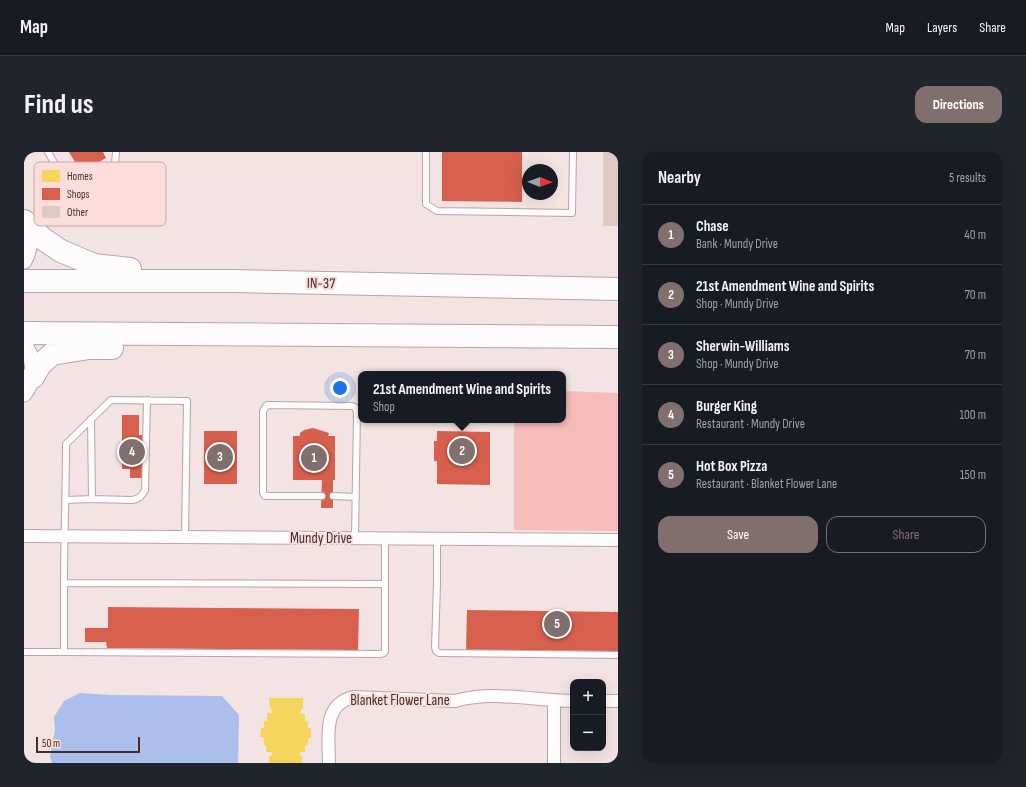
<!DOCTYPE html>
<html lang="en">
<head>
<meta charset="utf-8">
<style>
	:root { --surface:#171b24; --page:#20242c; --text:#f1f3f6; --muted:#9ea1a6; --line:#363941; --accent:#816f6d }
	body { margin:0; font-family:"Sofia Sans Condensed",sans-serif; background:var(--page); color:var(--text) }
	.controls { position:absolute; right:12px; bottom:12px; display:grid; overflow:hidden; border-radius:8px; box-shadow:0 4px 16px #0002 }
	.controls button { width:36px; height:36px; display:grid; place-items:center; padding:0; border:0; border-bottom:1px solid var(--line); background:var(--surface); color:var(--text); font:20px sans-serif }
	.compass { position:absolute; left:498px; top:12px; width:36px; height:36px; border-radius:50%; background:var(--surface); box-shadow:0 4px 16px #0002; rotate:91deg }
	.scale { position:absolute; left:12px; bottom:10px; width:104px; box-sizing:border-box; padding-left:4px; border:2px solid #43302e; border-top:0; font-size:11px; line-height:14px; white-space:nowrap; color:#43302e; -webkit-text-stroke:3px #fcdddb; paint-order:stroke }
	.you { position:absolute; left:316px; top:236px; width:14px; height:14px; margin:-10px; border:3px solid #fff; border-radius:50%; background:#1a73e8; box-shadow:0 0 0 6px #1a73e833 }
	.badge { display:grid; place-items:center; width:26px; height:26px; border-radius:50%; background:var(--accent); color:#fff; font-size:13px; font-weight:700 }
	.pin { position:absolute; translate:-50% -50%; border:2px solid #fff; box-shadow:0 1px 4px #0006 }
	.popup { position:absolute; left:334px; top:219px; width:208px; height:52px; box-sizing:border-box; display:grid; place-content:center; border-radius:8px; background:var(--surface); filter:drop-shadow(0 1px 3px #0005); font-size:13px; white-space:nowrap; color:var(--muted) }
	.popup b { font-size:15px; color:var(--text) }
	.popup::after { content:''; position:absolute; left:50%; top:100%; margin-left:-8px; border:8px solid transparent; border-top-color:var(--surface) }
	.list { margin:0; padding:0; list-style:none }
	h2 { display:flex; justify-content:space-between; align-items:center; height:52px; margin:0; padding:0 16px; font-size:17px }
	h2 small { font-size:13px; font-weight:400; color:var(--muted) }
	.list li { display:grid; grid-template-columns:26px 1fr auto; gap:12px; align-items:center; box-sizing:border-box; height:60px; padding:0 16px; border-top:1px solid var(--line) }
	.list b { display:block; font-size:15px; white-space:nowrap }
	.list p { margin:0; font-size:13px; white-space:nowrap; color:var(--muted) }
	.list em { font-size:13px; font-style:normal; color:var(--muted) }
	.actions { display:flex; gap:8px; padding:12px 16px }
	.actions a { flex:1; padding:9px 0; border:1px solid var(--accent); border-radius:12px; text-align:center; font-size:14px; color:var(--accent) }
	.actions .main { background:var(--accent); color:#fff }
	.map { position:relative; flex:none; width:594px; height:611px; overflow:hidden; border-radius:12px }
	header { display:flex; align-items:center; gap:24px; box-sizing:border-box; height:56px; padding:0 20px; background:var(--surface); border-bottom:1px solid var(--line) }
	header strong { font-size:19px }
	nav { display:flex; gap:22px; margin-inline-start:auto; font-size:14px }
	.intro { display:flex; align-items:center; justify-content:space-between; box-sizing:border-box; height:96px; padding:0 24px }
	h1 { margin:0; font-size:28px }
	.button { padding:10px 18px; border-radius:12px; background:var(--accent); color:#fff; font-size:14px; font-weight:700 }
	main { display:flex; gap:24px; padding:0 24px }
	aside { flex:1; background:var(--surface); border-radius:12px; box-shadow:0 4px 16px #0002 }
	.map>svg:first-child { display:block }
</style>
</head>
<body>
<header>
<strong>Map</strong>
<nav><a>Map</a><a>Layers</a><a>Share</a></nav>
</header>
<div class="intro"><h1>Find us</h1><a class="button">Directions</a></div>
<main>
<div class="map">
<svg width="594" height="611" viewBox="0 0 594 611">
	<rect width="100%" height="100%" fill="#f4e3e3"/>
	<!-- green -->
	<path fill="#f6bcba" d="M 539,239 L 594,241 L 594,379 L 490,378 L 490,268 L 539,268 Z"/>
	<!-- water -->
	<path fill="#acbeeb" d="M 56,541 L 86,543 L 198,544 L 215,563 L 214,611 L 28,611 L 26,605 L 31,578 L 30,565 L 40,549 Z"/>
	<!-- homes -->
	<path fill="#f6d55c" d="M 245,546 L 279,546 L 279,557 L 277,557 L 276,562 L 281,562 L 281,569 L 284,569 L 284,576 L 287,576 L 287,586 L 284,586 L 284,593 L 281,593 L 281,600 L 276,600 L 276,604 L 278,604 L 278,611 L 245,611 L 245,604 L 248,604 L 248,600 L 242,600 L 242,593 L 240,593 L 240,585 L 236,585 L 237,576 L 240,576 L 240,569 L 243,569 L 243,561 L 248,561 L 248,557 L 246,556 Z"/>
	<!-- shops -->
	<path fill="#d6604d" d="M 45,0 L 79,0 L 82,6 L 57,20 Z
		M 418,0 L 498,0 L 498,50 L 418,49 Z
		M 98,263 L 115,263 L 115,283 L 118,283 L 118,326 L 106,326 L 106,317 L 98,317 Z
		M 289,276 L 305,281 L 304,284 L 311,284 L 311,328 L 309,328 L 309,356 L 297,356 L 298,328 L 269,328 L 269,284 L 276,284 L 276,281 L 280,278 Z
		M 180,279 L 213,279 L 213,332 L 180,332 Z
		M 413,279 L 466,280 L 466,333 L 413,332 L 413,309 L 410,309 L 410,289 L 413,289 Z
		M 84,455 L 335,457 L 334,498 L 83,496 L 82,490 L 61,490 L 61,476 L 84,476 Z
		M 443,458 L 594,460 L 594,499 L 442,498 Z"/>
	<!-- building -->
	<path fill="#dfc9c3" d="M 579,0 L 594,0 L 594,74 L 579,74 Z"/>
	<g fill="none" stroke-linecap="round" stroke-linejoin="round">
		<defs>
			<path id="service" d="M 24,0 L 47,40 L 52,45 L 58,46 L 88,29 L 90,23 L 92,0
				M 402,0 L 402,52 L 413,59 L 548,61 L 549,0
				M 298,344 L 241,344 L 239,341 L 239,259 L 243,253 L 328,254 L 331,255 L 333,261 L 331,386
				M 309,344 L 332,345
				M 68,347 L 108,348 C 115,347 118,344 121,338 L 123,248
				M 42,348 L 68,347 L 67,267
				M 413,387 L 413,431 L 411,495 L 412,499 L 415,501 L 594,503
				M 40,431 C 40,385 42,339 42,292 L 87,248 L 163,249 L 161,385
				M 360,432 L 40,431 L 40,500 L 356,502 L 360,501 L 361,499 L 361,387
				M 0,500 L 40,500"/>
			<path id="minor" d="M 0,384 L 594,388
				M 530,549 L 530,611
				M 579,549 L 594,549
				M 305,611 C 305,585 298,553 329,545 L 431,549 C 470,538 510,549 549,549"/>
			<path id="tertiary" d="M 0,109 C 8,95 6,83 0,70
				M 0,192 C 11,207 12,227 0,242"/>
			<path id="motorway" d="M 0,69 L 19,87 L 37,99 L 70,113 L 106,117
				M 0,129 L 210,129 L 594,137
				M 0,181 L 594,185
				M 9,225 L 16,213 L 28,202 L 65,196 L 88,196"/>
		</defs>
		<!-- service casing -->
		<use href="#service" stroke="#b6a6a6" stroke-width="8"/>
		<!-- minor casing -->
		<use href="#minor" stroke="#b6a6a6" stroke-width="14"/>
		<!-- tertiary casing -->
		<use href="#tertiary" stroke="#b6a6a6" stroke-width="17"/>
		<!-- motorway casing -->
		<use href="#motorway" stroke="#b6a6a6" stroke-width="24"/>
		<!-- service -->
		<use href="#service" stroke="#fdfbfb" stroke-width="6"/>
		<!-- minor -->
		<use href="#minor" stroke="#fdfbfb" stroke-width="12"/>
		<!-- tertiary -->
		<use href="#tertiary" stroke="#fdfbfb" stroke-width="15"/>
		<!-- motorway -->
		<use href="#motorway" stroke="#fdfbfb" stroke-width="22"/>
	</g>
	<g text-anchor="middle" stroke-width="4" stroke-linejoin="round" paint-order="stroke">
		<!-- street labels -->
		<g font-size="15" fill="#43302e" stroke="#fcdddb">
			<text transform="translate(297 131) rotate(1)" y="5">IN-37</text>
			<text x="297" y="391">Mundy Drive</text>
			<text x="376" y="553">Blanket Flower Lane</text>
		</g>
	</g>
	<!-- legend -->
	<rect x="10" y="10" width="132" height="64" rx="6" fill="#fcdddb" stroke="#c4a9a7" stroke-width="1"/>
	<rect x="18" y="18" width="18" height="12" fill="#f6d55c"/>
	<rect x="18" y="36" width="18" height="12" fill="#d6604d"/>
	<rect x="18" y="54" width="18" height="12" fill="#dfc9c3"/>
	<g font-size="11" fill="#43302e">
		<text x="43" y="28">Homes</text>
		<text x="43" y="46">Shops</text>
		<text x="43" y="64">Other</text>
	</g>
</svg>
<div class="controls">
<button>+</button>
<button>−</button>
</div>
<svg class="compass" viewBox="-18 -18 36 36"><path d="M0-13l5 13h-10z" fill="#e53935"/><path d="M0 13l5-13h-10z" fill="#9ea1a6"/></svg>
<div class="scale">50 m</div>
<div class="you"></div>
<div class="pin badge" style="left:290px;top:306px">1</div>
<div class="pin badge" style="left:438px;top:299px">2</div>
<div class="popup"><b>21st Amendment Wine and Spirits</b>Shop</div>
<div class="pin badge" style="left:196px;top:305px">3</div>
<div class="pin badge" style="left:108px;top:300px">4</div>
<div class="pin badge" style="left:533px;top:472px">5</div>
</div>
<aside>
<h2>Nearby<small>5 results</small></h2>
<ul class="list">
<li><span class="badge">1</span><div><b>Chase</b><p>Bank · Mundy Drive</p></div><em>40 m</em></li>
<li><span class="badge">2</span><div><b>21st Amendment Wine and Spirits</b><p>Shop · Mundy Drive</p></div><em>70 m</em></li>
<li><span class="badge">3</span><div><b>Sherwin-Williams</b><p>Shop · Mundy Drive</p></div><em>70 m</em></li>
<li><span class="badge">4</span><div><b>Burger King</b><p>Restaurant · Mundy Drive</p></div><em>100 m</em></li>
<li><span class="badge">5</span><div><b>Hot Box Pizza</b><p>Restaurant · Blanket Flower Lane</p></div><em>150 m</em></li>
</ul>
<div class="actions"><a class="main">Save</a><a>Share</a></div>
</aside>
</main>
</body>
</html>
